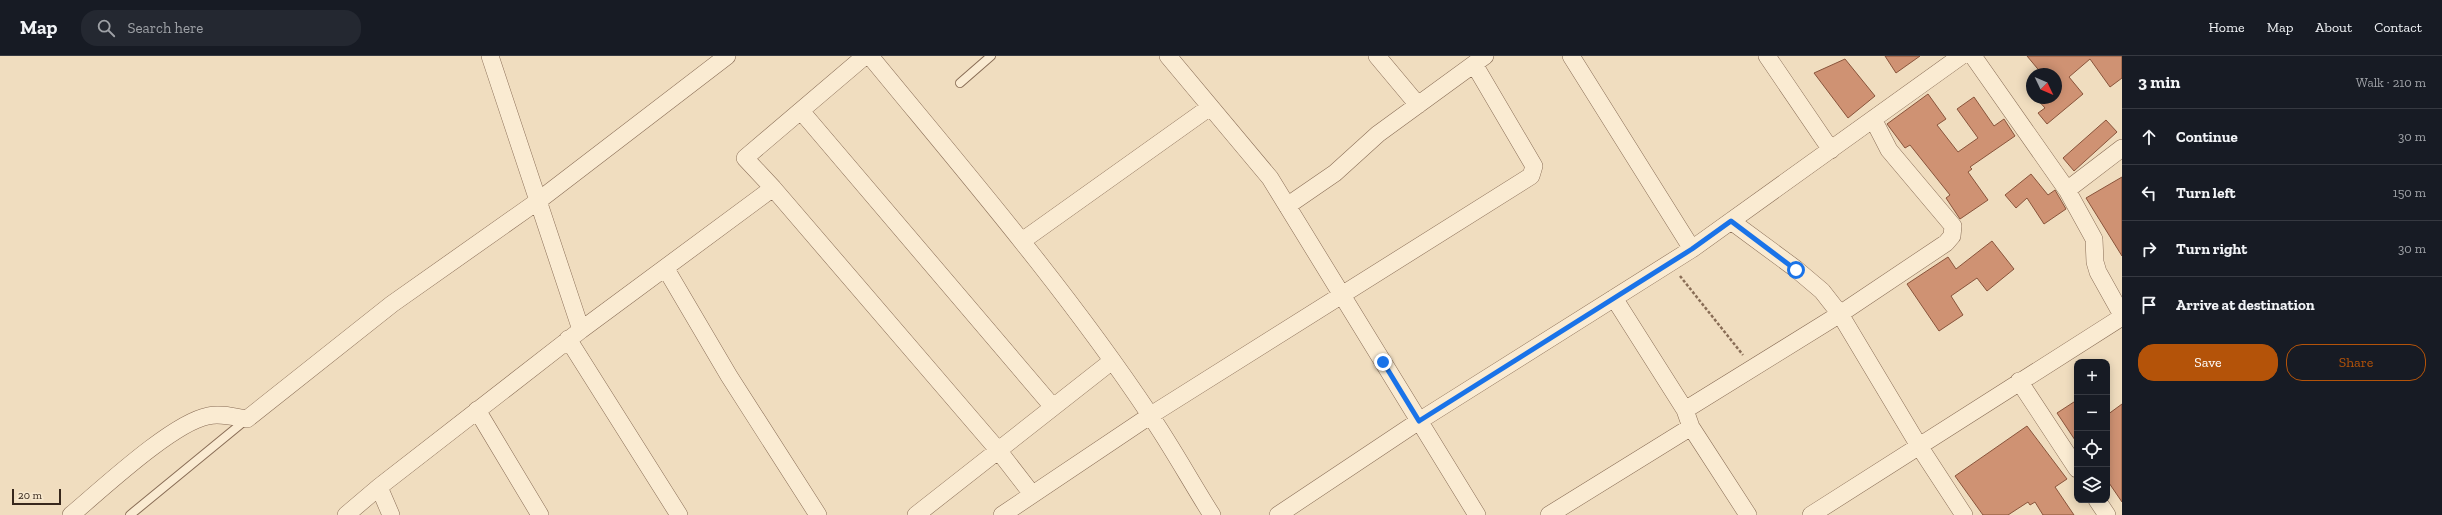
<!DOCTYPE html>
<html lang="en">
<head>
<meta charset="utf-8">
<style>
	:root { --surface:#171b24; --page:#242831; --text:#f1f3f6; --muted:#9ea1a6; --line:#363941; --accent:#b45309 }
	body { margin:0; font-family:"Zilla Slab",serif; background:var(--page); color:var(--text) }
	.controls { position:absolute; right:12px; bottom:12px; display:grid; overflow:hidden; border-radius:8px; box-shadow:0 2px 10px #0003 }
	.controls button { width:36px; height:36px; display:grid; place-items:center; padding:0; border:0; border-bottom:1px solid var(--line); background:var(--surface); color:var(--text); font:20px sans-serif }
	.compass { position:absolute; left:2026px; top:12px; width:36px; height:36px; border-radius:50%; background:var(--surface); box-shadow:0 2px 10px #0003; rotate:134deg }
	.scale { position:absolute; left:12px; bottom:10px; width:49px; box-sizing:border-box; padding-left:4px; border:2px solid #37271c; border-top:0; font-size:11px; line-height:14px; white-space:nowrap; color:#37271c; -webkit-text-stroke:3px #f7e8ce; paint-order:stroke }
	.stop { position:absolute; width:12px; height:12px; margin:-9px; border:3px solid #1a73e8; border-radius:50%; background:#fff }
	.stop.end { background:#1a73e8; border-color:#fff; box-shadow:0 1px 4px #0008 }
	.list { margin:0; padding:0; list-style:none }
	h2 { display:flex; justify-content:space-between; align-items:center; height:52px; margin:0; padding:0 16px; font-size:17px }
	h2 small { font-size:13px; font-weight:400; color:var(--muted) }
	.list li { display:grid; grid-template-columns:26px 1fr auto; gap:12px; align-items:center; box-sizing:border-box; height:56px; padding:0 16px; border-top:1px solid var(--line) }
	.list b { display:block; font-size:15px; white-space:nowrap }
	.list em { font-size:13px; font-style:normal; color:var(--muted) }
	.actions { display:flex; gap:8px; padding:12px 16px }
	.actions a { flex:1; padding:9px 0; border:1px solid var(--accent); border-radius:16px; text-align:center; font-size:14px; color:var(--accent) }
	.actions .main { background:var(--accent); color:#fff }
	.icon { flex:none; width:22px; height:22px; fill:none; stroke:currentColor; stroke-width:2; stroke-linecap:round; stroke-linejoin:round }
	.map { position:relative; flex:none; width:2122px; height:459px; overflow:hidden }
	header { display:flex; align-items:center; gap:24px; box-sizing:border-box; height:56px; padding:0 20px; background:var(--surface); border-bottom:1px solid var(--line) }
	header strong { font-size:19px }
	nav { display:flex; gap:22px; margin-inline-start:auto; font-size:14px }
	.search { width:280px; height:36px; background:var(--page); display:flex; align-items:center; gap:10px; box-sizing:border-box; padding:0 14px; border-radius:16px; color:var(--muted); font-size:15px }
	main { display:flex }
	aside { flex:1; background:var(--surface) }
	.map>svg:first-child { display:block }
</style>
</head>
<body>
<header>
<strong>Map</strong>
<div class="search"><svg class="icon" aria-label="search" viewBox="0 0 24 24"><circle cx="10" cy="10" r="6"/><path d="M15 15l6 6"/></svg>Search here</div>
<nav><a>Home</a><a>Map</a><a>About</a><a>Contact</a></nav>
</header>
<main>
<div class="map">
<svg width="2122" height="459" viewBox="0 0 2122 459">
	<rect width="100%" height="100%" fill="#f0ddbf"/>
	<!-- building -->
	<path fill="#cf9273" stroke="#89543b" d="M 1885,0 L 1920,0 L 1896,17 Z
		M 2027,0 L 2122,0 L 2122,22 L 2110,31 L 2090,3 L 2069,21 L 2083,38 L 2047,68 L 2038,57 L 2045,52 L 2036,42 L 2056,42 L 2056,18 L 2042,18 Z
		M 1845,3 L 1875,40 L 1848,62 L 1814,17 Z
		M 1928,38 L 1946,63 L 1937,69 L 1958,96 L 1978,82 L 1957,53 L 1974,41 L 1994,70 L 2004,63 L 2015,80 L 1970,111 L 1972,113 L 1968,116 L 1988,144 L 1960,163 L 1946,142 L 1950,139 L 1910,89 L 1905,92 L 1887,68 Z
		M 2106,64 L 2117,76 L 2074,115 L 2063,102 Z
		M 2031,118 L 2048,139 L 2055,134 L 2066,153 L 2044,168 L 2027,142 L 2016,152 L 2005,139 Z
		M 2122,121 L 2122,200 L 2086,142 Z
		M 1992,185 L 2014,213 L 1987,235 L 1977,222 L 1951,240 L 1963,259 L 1939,275 L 1907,228 L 1948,201 L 1956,213 Z
		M 2077,344 L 2077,387 L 2057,357 Z
		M 2122,348 L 2122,446 L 2107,424 L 2107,359 Z
		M 2027,370 L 2067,423 L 2055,431 L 2074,459 L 2043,459 L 2035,446 L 2030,449 L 2028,446 L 2008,459 L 1983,459 L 1955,420 Z"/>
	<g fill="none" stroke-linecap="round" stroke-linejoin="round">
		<defs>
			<path id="service" d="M 960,27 L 991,0
				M 130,459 L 247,363"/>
			<path id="minor" d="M 490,0 L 581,274 L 773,132 L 745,102 L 865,0
				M 870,0 C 966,117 1066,233 1150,359 C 1172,391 1191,426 1212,459
				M 1168,0 L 1270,122 L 1477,459
				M 1377,0 L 1418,49
				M 1571,0 L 1692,193
				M 1767,0 L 1831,94
				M 1973,0 L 2067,134 L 2094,183 L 2095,206 L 2098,216 L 2122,259
				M 801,55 L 1053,351
				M 773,132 L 998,394 L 1032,438
				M 2067,134 L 2122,92
				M 1287,150 L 1335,117 L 1378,78 L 1485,0
				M 1731,165 L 1796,213 L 1822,235 L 1840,258 L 1919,390 L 1964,459
				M 1022,185 L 1210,51
				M 666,213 L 729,320 L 818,459
				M 1614,242 L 1685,354 L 1691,371 L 1748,459
				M 568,283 L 679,459
				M 2019,325 L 2077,413
				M 477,354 L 540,459
				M 1685,354 L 1840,258 L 1946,187 L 1952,180 L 1953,170 L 1889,94 L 1873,63
				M 379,431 L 391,459
				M 2097,444 L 2107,459
				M 71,459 C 101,434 172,367 208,360 C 220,357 235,361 247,363 L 392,248 L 538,145 L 727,0
				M 346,459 L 379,431 L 581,274
				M 916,459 L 1112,305
				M 1002,459 L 1151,359 L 1531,120 L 1534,110 L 1474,8
				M 1278,459 L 1419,365 L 1692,193 L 1961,0
				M 1549,459 L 1691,371
				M 1811,459 L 2122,261"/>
		</defs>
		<!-- service casing -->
		<use href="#service" stroke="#896d56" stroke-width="10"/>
		<!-- minor casing -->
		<use href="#minor" stroke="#896d56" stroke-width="18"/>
		<!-- path -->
		<path stroke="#896d56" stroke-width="2.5" stroke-dasharray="3 2" stroke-linecap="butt" d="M 1680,220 L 1743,299"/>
		<!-- service -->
		<use href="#service" stroke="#faebd2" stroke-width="8"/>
		<!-- minor -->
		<use href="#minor" stroke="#faebd2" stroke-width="17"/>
	</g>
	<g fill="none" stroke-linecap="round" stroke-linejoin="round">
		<!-- route -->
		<path stroke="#1a73e8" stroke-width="5" d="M 1383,306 L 1419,365 L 1692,193 L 1731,165 L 1796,214"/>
	</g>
</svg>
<div class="controls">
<button>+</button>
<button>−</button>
<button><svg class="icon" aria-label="locate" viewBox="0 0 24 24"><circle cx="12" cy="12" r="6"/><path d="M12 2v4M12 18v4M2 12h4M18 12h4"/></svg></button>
<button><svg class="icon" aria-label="layers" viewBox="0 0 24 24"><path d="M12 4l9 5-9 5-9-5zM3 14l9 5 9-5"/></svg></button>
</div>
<svg class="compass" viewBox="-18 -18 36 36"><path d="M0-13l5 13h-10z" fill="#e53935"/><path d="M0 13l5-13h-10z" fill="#9ea1a6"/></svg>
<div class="scale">20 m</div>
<div class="stop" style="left:1796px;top:214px"></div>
<div class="stop end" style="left:1383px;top:306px"></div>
</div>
<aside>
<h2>3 min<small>Walk · 210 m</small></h2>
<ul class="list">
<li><svg class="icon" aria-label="ahead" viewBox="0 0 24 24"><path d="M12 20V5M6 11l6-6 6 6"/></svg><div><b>Continue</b></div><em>30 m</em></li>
<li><svg class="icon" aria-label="left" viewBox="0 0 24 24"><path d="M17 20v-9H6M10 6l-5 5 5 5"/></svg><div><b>Turn left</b></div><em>150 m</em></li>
<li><svg class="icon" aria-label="right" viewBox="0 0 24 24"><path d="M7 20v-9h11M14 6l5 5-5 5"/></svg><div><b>Turn right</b></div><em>30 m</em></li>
<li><svg class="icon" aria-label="arrive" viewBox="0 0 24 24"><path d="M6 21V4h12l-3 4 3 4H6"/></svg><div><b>Arrive at destination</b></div></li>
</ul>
<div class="actions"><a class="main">Save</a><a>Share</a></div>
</aside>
</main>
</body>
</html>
